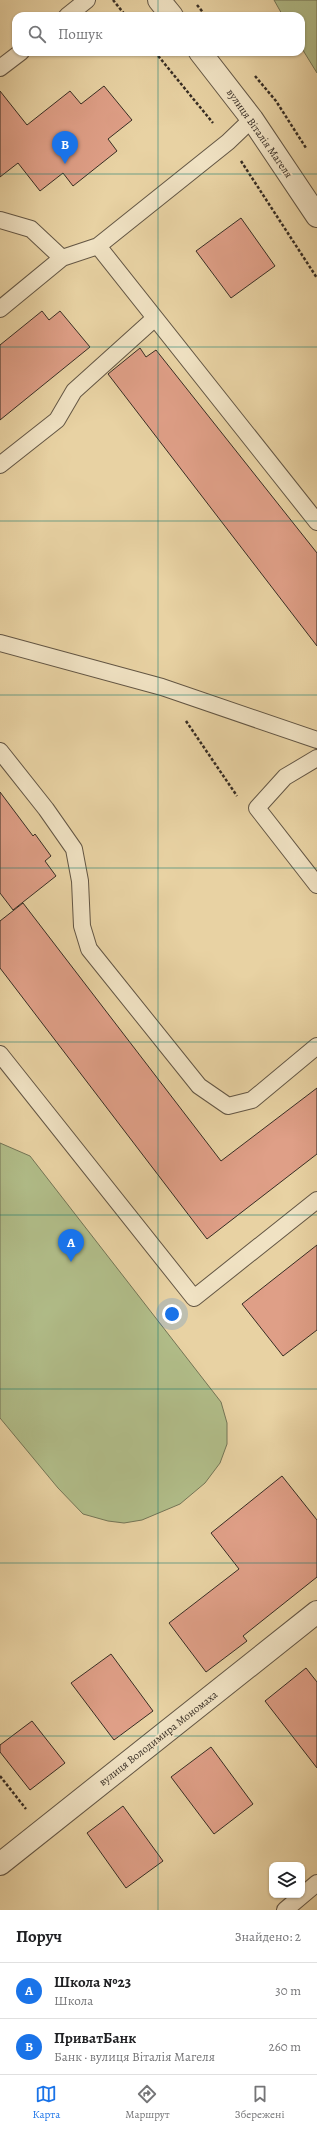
<!DOCTYPE html>
<html lang="uk">
<head>
<meta charset="utf-8">
<style>
	:root { --surface:#fff; --page:#f6f6f6; --text:#202124; --muted:#757577; --line:#e0e0e0; --accent:#1a73e8 }
	body { margin:0; font-family:Alegreya,serif; background:var(--page); color:var(--text) }
	.controls { position:absolute; right:12px; bottom:12px; display:grid; overflow:hidden; border-radius:8px; box-shadow:0 1px 3px #0004 }
	.controls button { width:36px; height:36px; display:grid; place-items:center; padding:0; border:0; border-bottom:1px solid var(--line); background:var(--surface); color:var(--text); font:20px sans-serif }
	.you { position:absolute; left:172px; top:1314px; width:14px; height:14px; margin:-10px; border:3px solid #fff; border-radius:50%; background:#1a73e8; box-shadow:0 0 0 6px #1a73e833 }
	.badge { display:grid; place-items:center; width:26px; height:26px; border-radius:50%; background:var(--accent); color:#fff; font-size:13px; font-weight:700 }
	.pin { position:absolute; translate:-50% -33px; filter:drop-shadow(0 1px 2px #0008) }
	.pin::after { content:''; position:absolute; top:21px; width:14px; height:12px; background:inherit; clip-path:polygon(0 0,100% 0,50% 100%) }
	.list { margin:0; padding:0; list-style:none }
	h2 { display:flex; justify-content:space-between; align-items:center; height:52px; margin:0; padding:0 16px; font-size:17px }
	h2 small { font-size:13px; font-weight:400; color:var(--muted) }
	.list li { display:grid; grid-template-columns:26px 1fr auto; gap:12px; align-items:center; box-sizing:border-box; height:56px; padding:0 16px; border-top:1px solid var(--line) }
	.list b { display:block; font-size:15px; white-space:nowrap }
	.list p { margin:0; font-size:13px; white-space:nowrap; color:var(--muted) }
	.list em { font-size:13px; font-style:normal; color:var(--muted) }
	.icon { flex:none; width:22px; height:22px; fill:none; stroke:currentColor; stroke-width:2; stroke-linecap:round; stroke-linejoin:round }
	.map { position:relative; flex:none; width:317px; height:1910px; overflow:hidden }
	.search { position:absolute; background:var(--surface); box-shadow:0 1px 3px #0004; left:12px; right:12px; top:12px; height:44px; display:flex; align-items:center; gap:10px; box-sizing:border-box; padding:0 14px; border-radius:12px; color:var(--muted); font-size:15px }
	.sheet { height:164px; background:var(--surface) }
	nav { display:flex; justify-content:space-around; align-items:center; box-sizing:border-box; height:56px; border-top:1px solid var(--line); background:var(--surface); font-size:11px; color:var(--muted) }
	nav a { display:grid; justify-items:center; gap:2px }
	nav .on { color:var(--accent) }
	.map>svg:first-child { display:block }
</style>
</head>
<body>
<div class="map">
<svg width="317" height="1910" viewBox="0 0 317 1910">
	<rect width="100%" height="100%" fill="#e8d2a3"/>
	<filter id="stains"><feTurbulence type="fractalNoise" baseFrequency=".005" numOctaves="4"/><feColorMatrix values="0 0 0 0 .2 0 0 0 0 .09 0 0 0 0 .02 0 0 0 .5 -.17"/></filter>
	<radialGradient id="worn" r=".72"><stop offset=".6" stop-color="#630" stop-opacity="0"/><stop offset="1" stop-color="#630" stop-opacity=".3"/></radialGradient>
	<!-- green -->
	<path fill="#b1bd89" stroke="#747556" d="M 274,0 L 317,0 L 317,73 L 301,47 L 301,16 L 283,16 Z
		M 0,1143 L 30,1156 L 221,1402 L 227,1423 L 227,1444 L 220,1463 L 205,1483 L 180,1504 L 142,1520 L 124,1523 L 108,1521 L 83,1514 L 58,1488 L 0,1418 Z"/>
	<!-- building -->
	<path fill="#df9f87" stroke="#372d24" d="M 104,86 L 132,120 L 108,139 L 117,151 L 73,186 L 63,173 L 40,191 L 18,163 L 0,177 L 0,91 L 27,125 L 70,91 L 81,104 Z
		M 241,218 L 275,266 L 231,298 L 196,251 Z
		M 42,311 L 49,320 L 60,311 L 90,347 L 0,420 L 0,345 Z
		M 140,348 L 146,357 L 156,350 L 317,553 L 317,646 L 108,374 Z
		M 0,792 L 33,836 L 35,834 L 51,856 L 45,861 L 56,876 L 13,910 L 0,893 Z
		M 23,903 L 221,1161 L 317,1088 L 317,1154 L 207,1239 L 0,968 L 0,921 Z
		M 317,1245 L 317,1330 L 283,1356 L 242,1304 Z
		M 282,1476 L 317,1520 L 317,1577 L 243,1636 L 247,1641 L 206,1672 L 169,1623 L 239,1569 L 211,1533 Z
		M 111,1654 L 153,1711 L 114,1740 L 71,1683 Z
		M 306,1668 L 317,1682 L 317,1768 L 265,1701 Z
		M 32,1721 L 65,1763 L 30,1790 L 0,1752 L 0,1745 Z
		M 211,1747 L 253,1804 L 214,1834 L 171,1777 Z
		M 123,1806 L 163,1861 L 126,1888 L 87,1833 Z"/>
	<g fill="none" stroke-linecap="round" stroke-linejoin="round">
		<defs>
			<path id="service" d="M 67,16 L 87,0
				M 0,68 L 21,52
				M 0,220 L 31,229 L 62,258 L 98,246 L 228,142 L 252,119
				M 98,246 L 317,522
				M 0,309 L 62,258
				M 0,465 L 57,420 L 74,391 L 155,318
				M 0,643 L 162,687 L 317,740
				M 0,751 L 46,809 L 74,849 L 80,881 L 82,926 L 89,949 L 199,1086 L 228,1106 L 252,1100 L 317,1046
				M 317,758 L 285,777 L 257,808 L 317,885
				M 0,1054 L 194,1298 L 317,1200
				M 285,1910 L 317,1883"/>
			<path id="minor" d="M 159,0 L 172,16
				M 200,52 L 252,119 L 317,216
				M 0,1864 L 317,1612"/>
		</defs>
		<!-- service casing -->
		<use href="#service" stroke="#635644" stroke-width="18"/>
		<!-- minor casing -->
		<use href="#minor" stroke="#635644" stroke-width="24"/>
		<!-- path -->
		<path stroke="#372d24" stroke-width="2.5" stroke-dasharray="3 2" stroke-linecap="butt" d="M 113,0 L 126,16
			M 197,5 L 206,16
			M 155,52 L 213,123
			M 255,76 L 276,101 L 306,148
			M 241,161 L 317,278
			M 186,721 L 237,796
			M 0,1776 L 26,1809"/>
		<!-- service -->
		<use href="#service" stroke="#f0e2c3" stroke-width="16"/>
		<!-- minor -->
		<use href="#minor" stroke="#f0e2c3" stroke-width="22"/>
	</g>
	<!-- grid -->
	<path fill="none" stroke="#0f766e" stroke-width="1" stroke-opacity="0.55" d="M 158,0 L 158,16M 158,52 L 158,1910M 0,174 L 317,174M 0,347 L 317,347M 0,521 L 317,521M 0,695 L 317,695M 0,868 L 317,868M 0,1042 L 317,1042M 0,1215 L 317,1215M 0,1389 L 317,1389M 0,1563 L 317,1563M 0,1736 L 317,1736"/>
	<g text-anchor="middle" stroke-width="4" stroke-linejoin="round" paint-order="stroke">
		<!-- street labels -->
		<g font-size="11" fill="#372d24" stroke="#f0e2c3">
			<text transform="translate(260 133) rotate(55)" y="4">вулиця Віталія Магеля</text>
			<text transform="translate(158 1738) rotate(-38)" y="4">вулиця Володимира Мономаха</text>
		</g>
	</g>
	<rect width="100%" height="100%" filter="url(#stains)"/>
	<rect width="100%" height="100%" fill="url(#worn)"/>
</svg>
<div class="controls">
<button><svg class="icon" aria-label="layers" viewBox="0 0 24 24"><path d="M12 4l9 5-9 5-9-5zM3 14l9 5 9-5"/></svg></button>
</div>
<div class="you"></div>
<div class="pin badge" style="left:71px;top:1262px">A</div>
<div class="pin badge" style="left:65px;top:164px">B</div>
<div class="search"><svg class="icon" aria-label="search" viewBox="0 0 24 24"><circle cx="10" cy="10" r="6"/><path d="M15 15l6 6"/></svg>Пошук</div>
</div>
<section class="sheet">
<h2>Поруч<small>Знайдено: 2</small></h2>
<ul class="list">
<li><span class="badge">A</span><div><b>Школа №23</b><p>Школа</p></div><em>30 m</em></li>
<li><span class="badge">B</span><div><b>ПриватБанк</b><p>Банк · вулиця Віталія Магеля</p></div><em>260 m</em></li>
</ul>
</section>
<nav>
<a class="on"><svg class="icon" aria-label="map" viewBox="0 0 24 24"><path d="M3 6l6-2 6 2 6-2v14l-6 2-6-2-6 2zM9 4v14M15 6v14"/></svg>Карта</a>
<a><svg class="icon" aria-label="directions" viewBox="0 0 24 24"><path d="M12 3l9 9-9 9-9-9zM9 14v-3h6M13 9l2 2-2 2"/></svg>Маршрут</a>
<a><svg class="icon" aria-label="saved" viewBox="0 0 24 24"><path d="M7 4h10v16l-5-4-5 4z"/></svg>Збережені</a>
</nav>
</body>
</html>
